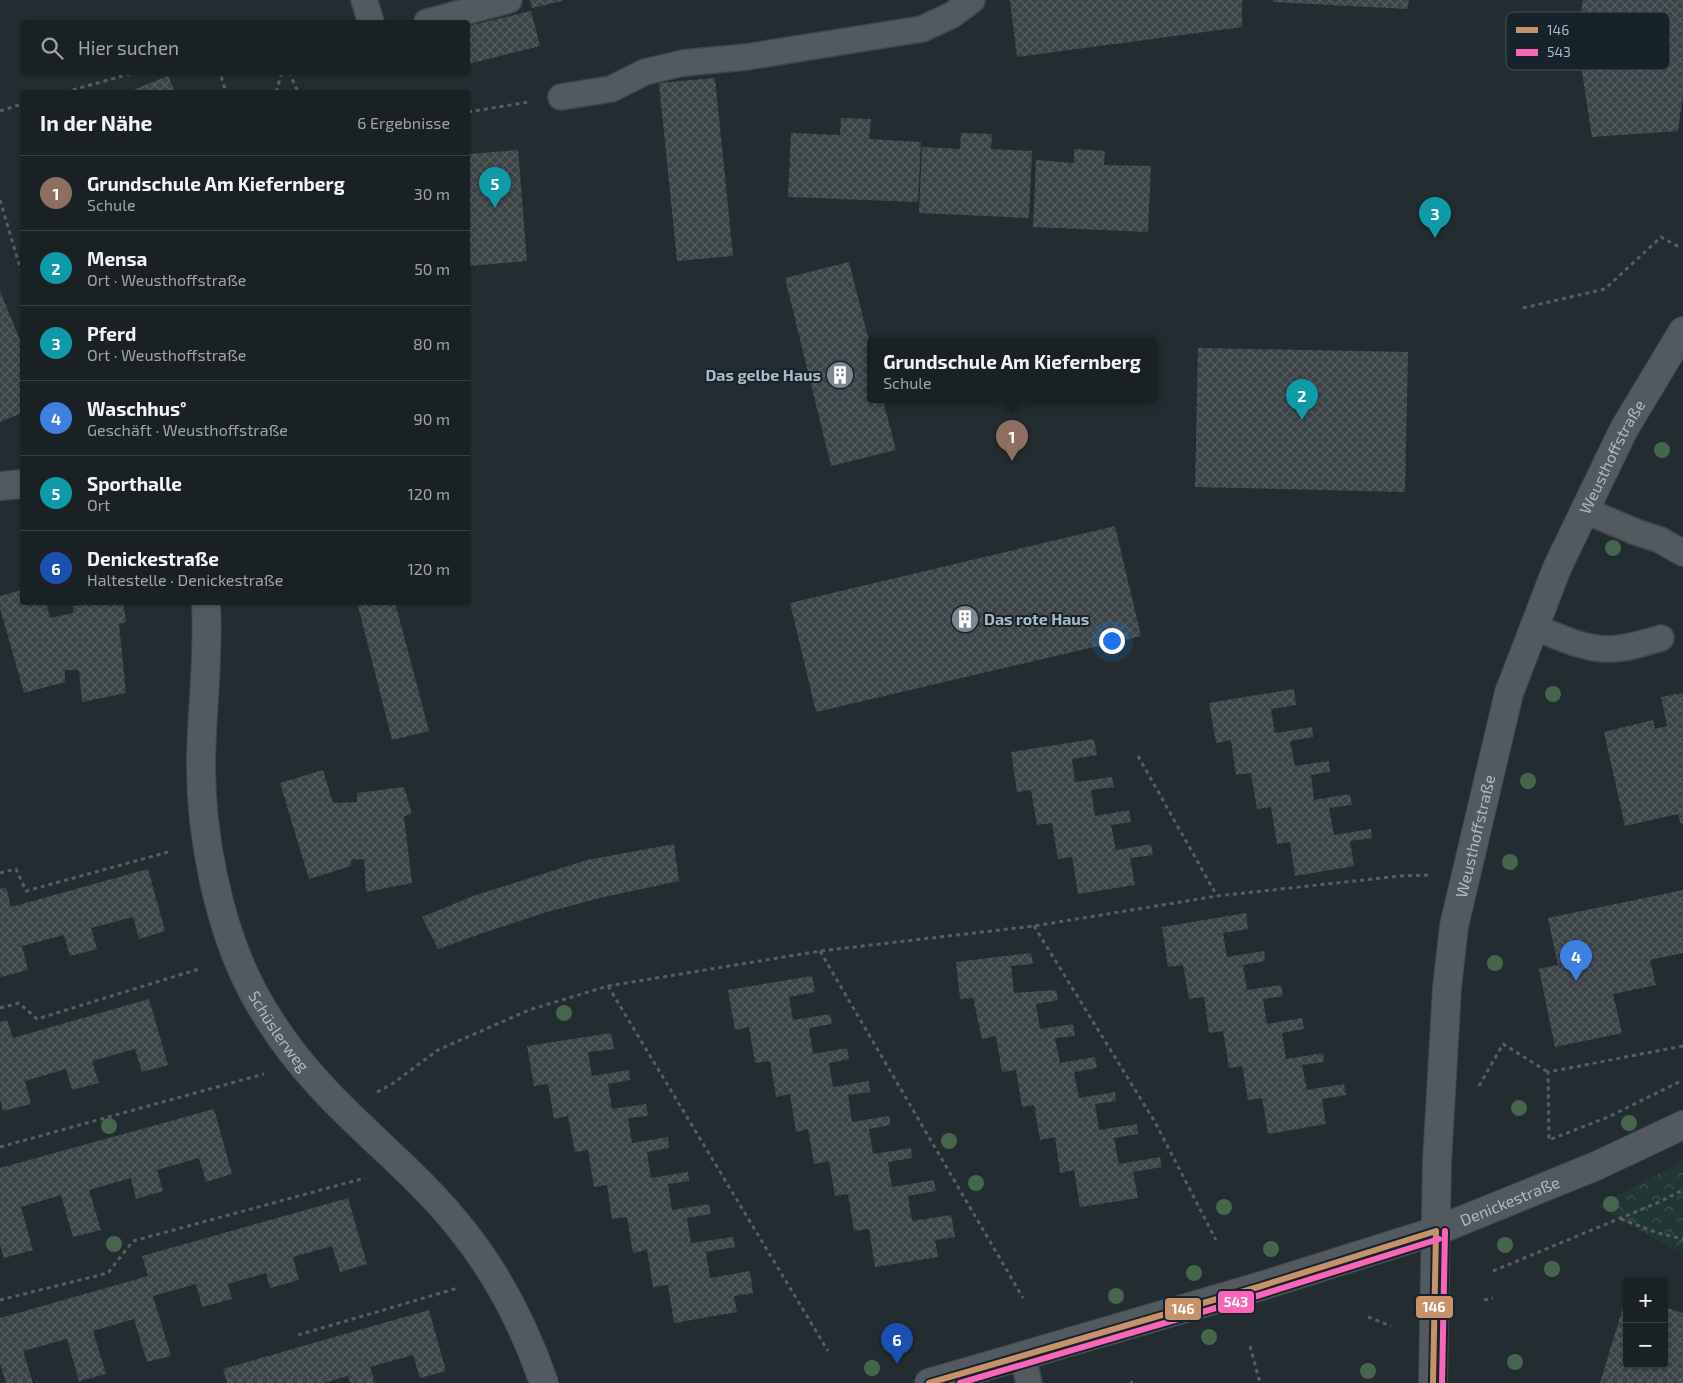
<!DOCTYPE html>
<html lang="de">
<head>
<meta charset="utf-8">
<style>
	:root { --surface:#1a2124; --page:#272e31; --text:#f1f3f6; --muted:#9fa3a6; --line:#383e41; --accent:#7b8890 }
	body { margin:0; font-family:"Exo 2",sans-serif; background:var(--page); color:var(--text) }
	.controls { position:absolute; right:15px; bottom:15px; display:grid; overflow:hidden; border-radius:5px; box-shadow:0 1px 4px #0004 }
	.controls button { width:45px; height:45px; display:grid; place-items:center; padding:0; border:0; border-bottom:1px solid var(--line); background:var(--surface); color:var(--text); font:25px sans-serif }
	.you { position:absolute; left:1111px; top:640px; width:18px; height:18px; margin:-12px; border:4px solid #fff; border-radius:50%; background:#1a73e8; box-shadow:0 0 0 8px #1a73e833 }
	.badge { display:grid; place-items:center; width:32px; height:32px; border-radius:50%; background:var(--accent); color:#fff; font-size:16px; font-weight:700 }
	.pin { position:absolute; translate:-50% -41px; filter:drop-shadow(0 1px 2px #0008) }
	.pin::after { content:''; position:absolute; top:26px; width:18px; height:15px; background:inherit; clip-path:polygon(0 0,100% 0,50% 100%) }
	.popup { position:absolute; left:867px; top:338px; width:290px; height:65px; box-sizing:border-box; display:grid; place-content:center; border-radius:5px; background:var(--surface); filter:drop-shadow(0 1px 4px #0005); font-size:16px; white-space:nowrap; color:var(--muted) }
	.popup b { font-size:19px; color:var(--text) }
	.popup::after { content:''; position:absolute; left:50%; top:100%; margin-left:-10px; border:10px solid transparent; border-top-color:var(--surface) }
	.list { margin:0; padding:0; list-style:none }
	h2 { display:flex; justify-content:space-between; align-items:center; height:65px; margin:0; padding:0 20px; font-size:21px }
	h2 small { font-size:16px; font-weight:400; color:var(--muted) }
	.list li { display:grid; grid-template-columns:32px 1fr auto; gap:15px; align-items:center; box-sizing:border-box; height:75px; padding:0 20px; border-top:1px solid var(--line) }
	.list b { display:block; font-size:19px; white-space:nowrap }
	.list p { margin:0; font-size:16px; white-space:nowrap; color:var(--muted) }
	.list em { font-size:16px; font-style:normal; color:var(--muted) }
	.icon { flex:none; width:28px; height:28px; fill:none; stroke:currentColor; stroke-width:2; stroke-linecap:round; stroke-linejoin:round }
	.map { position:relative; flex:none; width:1683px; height:1383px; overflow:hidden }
	.search { position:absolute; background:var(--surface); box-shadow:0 1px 4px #0004; left:20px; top:20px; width:450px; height:55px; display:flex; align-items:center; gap:12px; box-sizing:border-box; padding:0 18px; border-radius:5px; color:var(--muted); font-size:19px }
	.panel { position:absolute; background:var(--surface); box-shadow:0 1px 4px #0004; left:20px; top:90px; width:450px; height:515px; border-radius:5px }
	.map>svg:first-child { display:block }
</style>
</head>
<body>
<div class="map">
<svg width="1683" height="1383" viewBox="0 0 1683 1383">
	<defs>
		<pattern id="forest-crowns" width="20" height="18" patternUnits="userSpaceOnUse" patternTransform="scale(1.25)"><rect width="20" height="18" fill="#203735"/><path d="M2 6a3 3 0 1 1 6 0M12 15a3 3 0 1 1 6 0" fill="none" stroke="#3e5251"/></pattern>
		<pattern id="building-cross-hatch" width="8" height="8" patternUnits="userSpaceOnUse" patternTransform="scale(1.25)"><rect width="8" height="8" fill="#3b4347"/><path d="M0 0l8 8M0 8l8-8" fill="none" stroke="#555c60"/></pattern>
	</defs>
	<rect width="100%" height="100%" fill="#232c30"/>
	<!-- forest -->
	<path fill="url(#forest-crowns)" d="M 1683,1161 L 1683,1253 L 1675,1250 L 1597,1206 Z"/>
	<!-- building -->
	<path fill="url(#building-cross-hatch)" d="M 530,0 L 562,0 L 562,1 L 532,8 Z
		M 1010,0 L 1242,0 L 1242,27 L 1017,57 Z
		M 1273,0 L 1409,0 L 1407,9 L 1273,2 Z
		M 1583,0 L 1683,0 L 1683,95 L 1678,131 L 1592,137 L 1577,40 Z
		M 531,11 L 540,46 L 468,64 L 468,26 Z
		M 168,76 L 175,92 L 128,92 Z
		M 715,78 L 733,256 L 677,261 L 659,83 Z
		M 841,118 L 871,119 L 869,139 L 921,142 L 918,202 L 788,197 L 791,133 L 840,135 Z
		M 961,133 L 992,134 L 991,149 L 1032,151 L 1029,218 L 919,213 L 922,147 L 960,149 Z
		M 1074,149 L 1105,151 L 1104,165 L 1151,166 L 1148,232 L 1033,227 L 1036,160 L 1074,163 Z
		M 518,150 L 527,261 L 468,266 L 468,154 Z
		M 849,262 L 871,349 L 871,400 L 883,400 L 896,450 L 831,466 L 785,278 Z
		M 0,291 L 22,345 L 22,413 L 0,422 Z
		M 1198,348 L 1408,352 L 1405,492 L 1195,487 Z
		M 1115,526 L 1141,636 L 816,712 L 790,603 Z
		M 22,590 L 22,602 L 46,602 L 50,618 L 73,613 L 73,606 L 98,602 L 123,602 L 126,622 L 119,624 L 126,693 L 82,702 L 79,670 L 65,670 L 65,682 L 24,693 L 0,608 L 0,596 Z
		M 357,602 L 395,602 L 429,731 L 392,740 Z
		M 1294,689 L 1296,705 L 1271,709 L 1275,733 L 1312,727 L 1313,737 L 1290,741 L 1295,766 L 1329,761 L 1330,772 L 1311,775 L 1314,800 L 1350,794 L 1352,805 L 1329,808 L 1334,835 L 1371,829 L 1372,838 L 1350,841 L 1354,866 L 1295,876 L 1290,842 L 1277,844 L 1271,807 L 1257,809 L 1251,773 L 1236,775 L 1231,740 L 1216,743 L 1209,703 Z
		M 1683,693 L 1683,824 L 1681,825 L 1678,814 L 1625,826 L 1604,732 L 1653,720 L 1655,729 L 1667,726 L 1661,697 Z
		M 1094,739 L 1097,755 L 1072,759 L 1075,782 L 1112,777 L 1114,787 L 1091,790 L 1095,816 L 1129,810 L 1131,822 L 1111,825 L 1116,850 L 1151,844 L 1153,855 L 1130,858 L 1135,885 L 1078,894 L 1072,857 L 1058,859 L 1052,823 L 1037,825 L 1031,790 L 1017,792 L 1011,752 Z
		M 323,770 L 333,803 L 357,802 L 357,793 L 404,787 L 412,814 L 404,816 L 412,883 L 366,892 L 364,859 L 351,860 L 351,866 L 309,879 L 280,783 Z
		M 674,844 L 679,881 L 604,897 L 547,912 L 483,933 L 438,949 L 422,917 L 473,896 L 587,860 Z
		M 148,869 L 165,931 L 139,939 L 133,917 L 91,928 L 97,949 L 70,956 L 64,935 L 22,946 L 28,970 L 1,977 L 0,972 L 0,889 L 6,887 L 11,907 Z
		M 1683,890 L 1683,953 L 1650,960 L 1656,985 L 1613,994 L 1622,1033 L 1555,1047 L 1539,969 L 1558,965 L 1548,918 Z
		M 1246,913 L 1248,929 L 1223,933 L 1227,957 L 1264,951 L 1265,961 L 1243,965 L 1247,990 L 1281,985 L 1283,996 L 1263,999 L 1267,1024 L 1302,1018 L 1304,1029 L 1282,1033 L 1286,1059 L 1323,1053 L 1324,1062 L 1302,1065 L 1307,1090 L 1344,1084 L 1346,1095 L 1322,1099 L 1326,1124 L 1268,1134 L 1262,1098 L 1248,1100 L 1242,1066 L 1229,1068 L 1223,1031 L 1209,1033 L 1204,997 L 1189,999 L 1183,965 L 1168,967 L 1162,927 Z
		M 1031,953 L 1033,964 L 1011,966 L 1014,993 L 1056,990 L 1058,1000 L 1036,1004 L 1040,1029 L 1073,1024 L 1075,1036 L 1055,1038 L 1060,1063 L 1095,1057 L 1097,1068 L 1074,1072 L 1079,1098 L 1115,1092 L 1116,1101 L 1095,1104 L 1099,1130 L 1137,1124 L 1138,1134 L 1114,1138 L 1119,1164 L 1160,1157 L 1162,1167 L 1133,1172 L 1138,1198 L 1080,1207 L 1074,1170 L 1060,1173 L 1055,1137 L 1040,1140 L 1034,1105 L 1022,1107 L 1016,1070 L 1002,1072 L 996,1036 L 982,1039 L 973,998 L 960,999 L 956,962 Z
		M 812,976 L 815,992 L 789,997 L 793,1020 L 830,1014 L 832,1024 L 809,1028 L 813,1054 L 847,1048 L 849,1059 L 829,1063 L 833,1087 L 869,1081 L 870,1092 L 848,1095 L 852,1122 L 889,1116 L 891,1125 L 869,1129 L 873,1154 L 911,1148 L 912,1158 L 888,1162 L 892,1187 L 934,1180 L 936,1191 L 908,1196 L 912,1221 L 951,1215 L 955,1237 L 935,1240 L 938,1257 L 875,1267 L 869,1229 L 854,1231 L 848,1194 L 835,1196 L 829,1161 L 814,1164 L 808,1129 L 796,1132 L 790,1094 L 776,1097 L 770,1061 L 755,1063 L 749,1027 L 735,1030 L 728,990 Z
		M 149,999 L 168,1065 L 142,1072 L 135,1049 L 92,1061 L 99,1083 L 72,1090 L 66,1069 L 25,1081 L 31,1104 L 3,1111 L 0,1099 L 0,1022 L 7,1020 L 13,1038 Z
		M 611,1033 L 614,1049 L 588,1052 L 592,1076 L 629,1070 L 630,1080 L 608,1084 L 612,1109 L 646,1104 L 648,1116 L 628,1118 L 632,1143 L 668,1137 L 669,1148 L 647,1152 L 651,1178 L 688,1172 L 689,1181 L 668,1184 L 672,1210 L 709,1204 L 711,1214 L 687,1218 L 691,1243 L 733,1237 L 735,1247 L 706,1252 L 710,1278 L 750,1271 L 753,1293 L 734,1296 L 737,1312 L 674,1323 L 668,1285 L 653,1287 L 647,1250 L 633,1253 L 627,1217 L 612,1219 L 607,1185 L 594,1187 L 588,1150 L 575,1152 L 568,1116 L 554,1119 L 548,1084 L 534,1086 L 527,1046 Z
		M 214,1109 L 232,1174 L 206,1182 L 199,1158 L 157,1170 L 163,1191 L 136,1199 L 131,1178 L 89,1190 L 101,1230 L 73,1237 L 61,1195 L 21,1207 L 33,1250 L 4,1258 L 0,1245 L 0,1168 Z
		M 348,1198 L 367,1264 L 340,1272 L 332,1246 L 293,1257 L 299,1280 L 270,1288 L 266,1273 L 228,1284 L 232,1299 L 202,1307 L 196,1284 L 153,1296 L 171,1356 L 147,1362 L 134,1319 L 93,1331 L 106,1374 L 79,1381 L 67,1339 L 23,1351 L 33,1383 L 6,1383 L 0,1364 L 0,1318 L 148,1276 L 142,1256 Z
		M 1627,1294 L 1627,1364 L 1664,1364 L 1664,1307 L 1683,1313 L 1683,1383 L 1600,1383 Z
		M 429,1310 L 446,1371 L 420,1378 L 413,1355 L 370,1367 L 375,1383 L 350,1383 L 348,1376 L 323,1383 L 227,1383 L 223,1369 Z"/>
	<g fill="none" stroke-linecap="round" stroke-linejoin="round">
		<defs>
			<path id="service" d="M 364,0 L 371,22
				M 427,22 L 509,0
				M 561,97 L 611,89 L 645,72 L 683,63 L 746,57 L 922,29 L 952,15 L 972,0
				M 1584,510 L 1636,532 L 1660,540 L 1683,553
				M 1534,627 C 1557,636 1583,649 1608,649 C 1626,649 1644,643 1661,638
				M 1023,1357 L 1029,1383"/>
			<g id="minor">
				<path d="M 0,486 L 22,484"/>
				<path id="s1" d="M 206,602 C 209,655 202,707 201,759 C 200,833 218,926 253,992 C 271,1025 293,1056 318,1083 C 364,1134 420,1176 462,1230 C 499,1276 525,1328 544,1383"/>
				<path id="s2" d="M 929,1383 L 1258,1287 L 1436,1231 L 1596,1166 L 1683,1125"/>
			</g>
			<g id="tertiary">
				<path id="s3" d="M 1433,1383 L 1437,1162 L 1447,988 L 1454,926 L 1466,875 L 1509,693 L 1557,568 L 1624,429 L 1683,331"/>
			</g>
		</defs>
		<!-- service casing -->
		<use href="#service" stroke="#40474b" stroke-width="28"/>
		<!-- minor casing -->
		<use href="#minor" stroke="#40474b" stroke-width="30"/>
		<!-- tertiary casing -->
		<use href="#tertiary" stroke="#40474b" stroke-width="30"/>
		<!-- path -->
		<path stroke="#565e62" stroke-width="3" stroke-dasharray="4 4" stroke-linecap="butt" d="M 215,72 L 221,76 L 226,92
			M 289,72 L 298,92
			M 65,92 L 137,72
			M 276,92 L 282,72
			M 0,111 L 22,104
			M 468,112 L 529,102
			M 0,200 L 22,274
			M 1523,308 L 1605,289 L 1661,237 L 1681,248
			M 1138,756 L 1217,896
			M 0,873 L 16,869 L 26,891 L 172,851
			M 1034,926 L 1155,1122 L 1216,1240
			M 820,951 L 1023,1298
			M 608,986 L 828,1351
			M 0,1008 L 19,1003 L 37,1019 L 202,968
			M 1683,1046 L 1548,1072 L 1549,1140 L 1608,1117 L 1683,1080
			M 1479,1086 L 1503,1044 L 1548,1072
			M 377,1092 L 392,1084 L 438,1050 L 529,1010 L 608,986 L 820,951 L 1034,926 L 1217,896 L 1400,876 L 1430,875
			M 0,1147 L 264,1074
			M 1621,1219 L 1658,1233 L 1683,1239
			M 1493,1271 L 1657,1203 L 1683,1190
			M 0,1300 L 108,1273 L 133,1241 L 365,1178
			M 1484,1300 L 1493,1298
			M 1368,1317 L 1391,1326
			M 298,1335 L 458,1288
			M 1250,1346 L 1260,1383
			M 1131,1381 L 1132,1383"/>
		<!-- service -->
		<use href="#service" stroke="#525a60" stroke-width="25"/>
		<!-- minor -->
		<use href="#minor" stroke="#525a60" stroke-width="28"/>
		<!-- tertiary -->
		<use href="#tertiary" stroke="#525a60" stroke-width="28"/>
		<defs>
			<path id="bus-1" d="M 929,1383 L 1258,1287 L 1436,1231
				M 1433,1383 L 1436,1231"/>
			<path id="bus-2" d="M 960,1383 L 1260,1295 L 1439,1239
				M 1442,1383 L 1445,1231"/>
		</defs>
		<!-- bus-1 casing -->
		<use href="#bus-1" stroke="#17232b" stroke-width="10"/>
		<!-- bus-2 casing -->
		<use href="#bus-2" stroke="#17232b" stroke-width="10"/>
		<!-- bus-1 -->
		<use href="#bus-1" stroke="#c7916a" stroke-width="6"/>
		<!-- bus-2 -->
		<use href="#bus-2" stroke="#fa66b7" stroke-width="6"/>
	</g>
	<!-- trees -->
	<g fill="#45664c">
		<circle cx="1662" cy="450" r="8"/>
		<circle cx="1613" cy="548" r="8"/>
		<circle cx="1553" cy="694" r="8"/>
		<circle cx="1528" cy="781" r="8"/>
		<circle cx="1510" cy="862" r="8"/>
		<circle cx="1495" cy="963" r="8"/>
		<circle cx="564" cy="1013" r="8"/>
		<circle cx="1519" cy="1108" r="8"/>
		<circle cx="1629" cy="1123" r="8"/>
		<circle cx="109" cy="1126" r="8"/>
		<circle cx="949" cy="1141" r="8"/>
		<circle cx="976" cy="1183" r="8"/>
		<circle cx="1611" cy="1204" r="8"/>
		<circle cx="1224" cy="1207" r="8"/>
		<circle cx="114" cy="1244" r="8"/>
		<circle cx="1505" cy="1245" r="8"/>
		<circle cx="1271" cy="1249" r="8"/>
		<circle cx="1552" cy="1269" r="8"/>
		<circle cx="1194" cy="1273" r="8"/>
		<circle cx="1116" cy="1296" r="8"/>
		<circle cx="1209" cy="1337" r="8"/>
		<circle cx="1515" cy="1362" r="8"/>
		<circle cx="872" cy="1368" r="8"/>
		<circle cx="1368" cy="1371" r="8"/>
	</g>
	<!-- icons -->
	<defs>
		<symbol id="building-disc" viewBox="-11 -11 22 22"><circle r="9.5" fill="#7b8890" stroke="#17232b"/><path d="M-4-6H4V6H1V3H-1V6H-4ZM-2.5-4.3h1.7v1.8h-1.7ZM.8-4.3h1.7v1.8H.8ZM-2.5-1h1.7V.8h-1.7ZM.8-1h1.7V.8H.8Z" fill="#fff"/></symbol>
	</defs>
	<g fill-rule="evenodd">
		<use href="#building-disc" x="824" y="359" width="32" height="32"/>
		<use href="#building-disc" x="949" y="603" width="32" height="32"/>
	</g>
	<g text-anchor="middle" stroke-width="4" stroke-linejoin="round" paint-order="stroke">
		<!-- poi labels -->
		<g font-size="16" font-weight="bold" fill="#aabac4" stroke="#17232b" text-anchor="end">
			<text x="821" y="381">Das gelbe Haus</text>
			<text x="984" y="625" text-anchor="start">Das rote Haus</text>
		</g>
		<!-- street labels -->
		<g font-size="16" fill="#aabac4" stroke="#17232b">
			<text dy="6" stroke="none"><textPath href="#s3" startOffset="955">Weusthoffstraße</textPath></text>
			<text dy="6" stroke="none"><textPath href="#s3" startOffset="550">Weusthoffstraße</textPath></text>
			<text dy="6" stroke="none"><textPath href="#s1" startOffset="445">Schüslerweg</textPath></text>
			<text dy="6" stroke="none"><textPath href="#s2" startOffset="609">Denickestraße</textPath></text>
		</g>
	</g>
	<!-- legend -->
	<rect x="1506" y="12" width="164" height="58" rx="8" fill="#17232b" stroke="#435059" stroke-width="1"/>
	<rect x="1516" y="27" width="22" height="6" fill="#c7916a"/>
	<rect x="1516" y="49" width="22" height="7" fill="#fa66b7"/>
	<g font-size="14" fill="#aabac4">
		<text x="1547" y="35">146</text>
		<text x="1547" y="57">543</text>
	</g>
	<g stroke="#17232b" stroke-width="2">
		<rect x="1217" y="1290" width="38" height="24" rx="5" fill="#fa66b7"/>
		<rect x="1415" y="1295" width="39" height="24" rx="5" fill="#c7916a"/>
		<rect x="1164" y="1297" width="38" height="24" rx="5" fill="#c7916a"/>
	</g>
	<g font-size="14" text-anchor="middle" font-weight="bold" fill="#fff">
		<text x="1236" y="1307">543</text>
		<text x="1434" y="1312">146</text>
		<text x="1183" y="1314">146</text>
	</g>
</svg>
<div class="controls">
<button>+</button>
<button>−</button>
</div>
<div class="you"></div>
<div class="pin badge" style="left:1012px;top:461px;background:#8d6e63">1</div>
<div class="popup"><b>Grundschule Am Kiefernberg</b>Schule</div>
<div class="pin badge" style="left:1302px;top:420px;background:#0f9aa8">2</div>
<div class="pin badge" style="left:1435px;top:238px;background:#0f9aa8">3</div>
<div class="pin badge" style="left:1576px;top:981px;background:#3f7fe0">4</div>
<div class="pin badge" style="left:495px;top:208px;background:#0f9aa8">5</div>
<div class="pin badge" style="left:897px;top:1364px;background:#1a4fb4">6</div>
<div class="search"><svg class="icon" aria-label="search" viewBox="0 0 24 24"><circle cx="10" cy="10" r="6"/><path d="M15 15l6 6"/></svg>Hier suchen</div>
<section class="panel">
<h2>In der Nähe<small>6 Ergebnisse</small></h2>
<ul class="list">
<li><span class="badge" style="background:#8d6e63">1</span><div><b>Grundschule Am Kiefernberg</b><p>Schule</p></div><em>30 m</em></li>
<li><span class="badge" style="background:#0f9aa8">2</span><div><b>Mensa</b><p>Ort · Weusthoffstraße</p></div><em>50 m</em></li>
<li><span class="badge" style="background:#0f9aa8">3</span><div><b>Pferd</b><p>Ort · Weusthoffstraße</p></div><em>80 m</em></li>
<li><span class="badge" style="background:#3f7fe0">4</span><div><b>Waschhus°</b><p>Geschäft · Weusthoffstraße</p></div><em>90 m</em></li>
<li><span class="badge" style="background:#0f9aa8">5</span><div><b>Sporthalle</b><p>Ort</p></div><em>120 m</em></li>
<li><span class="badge" style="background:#1a4fb4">6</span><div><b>Denickestraße</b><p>Haltestelle · Denickestraße</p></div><em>120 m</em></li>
</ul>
</section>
</div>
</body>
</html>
